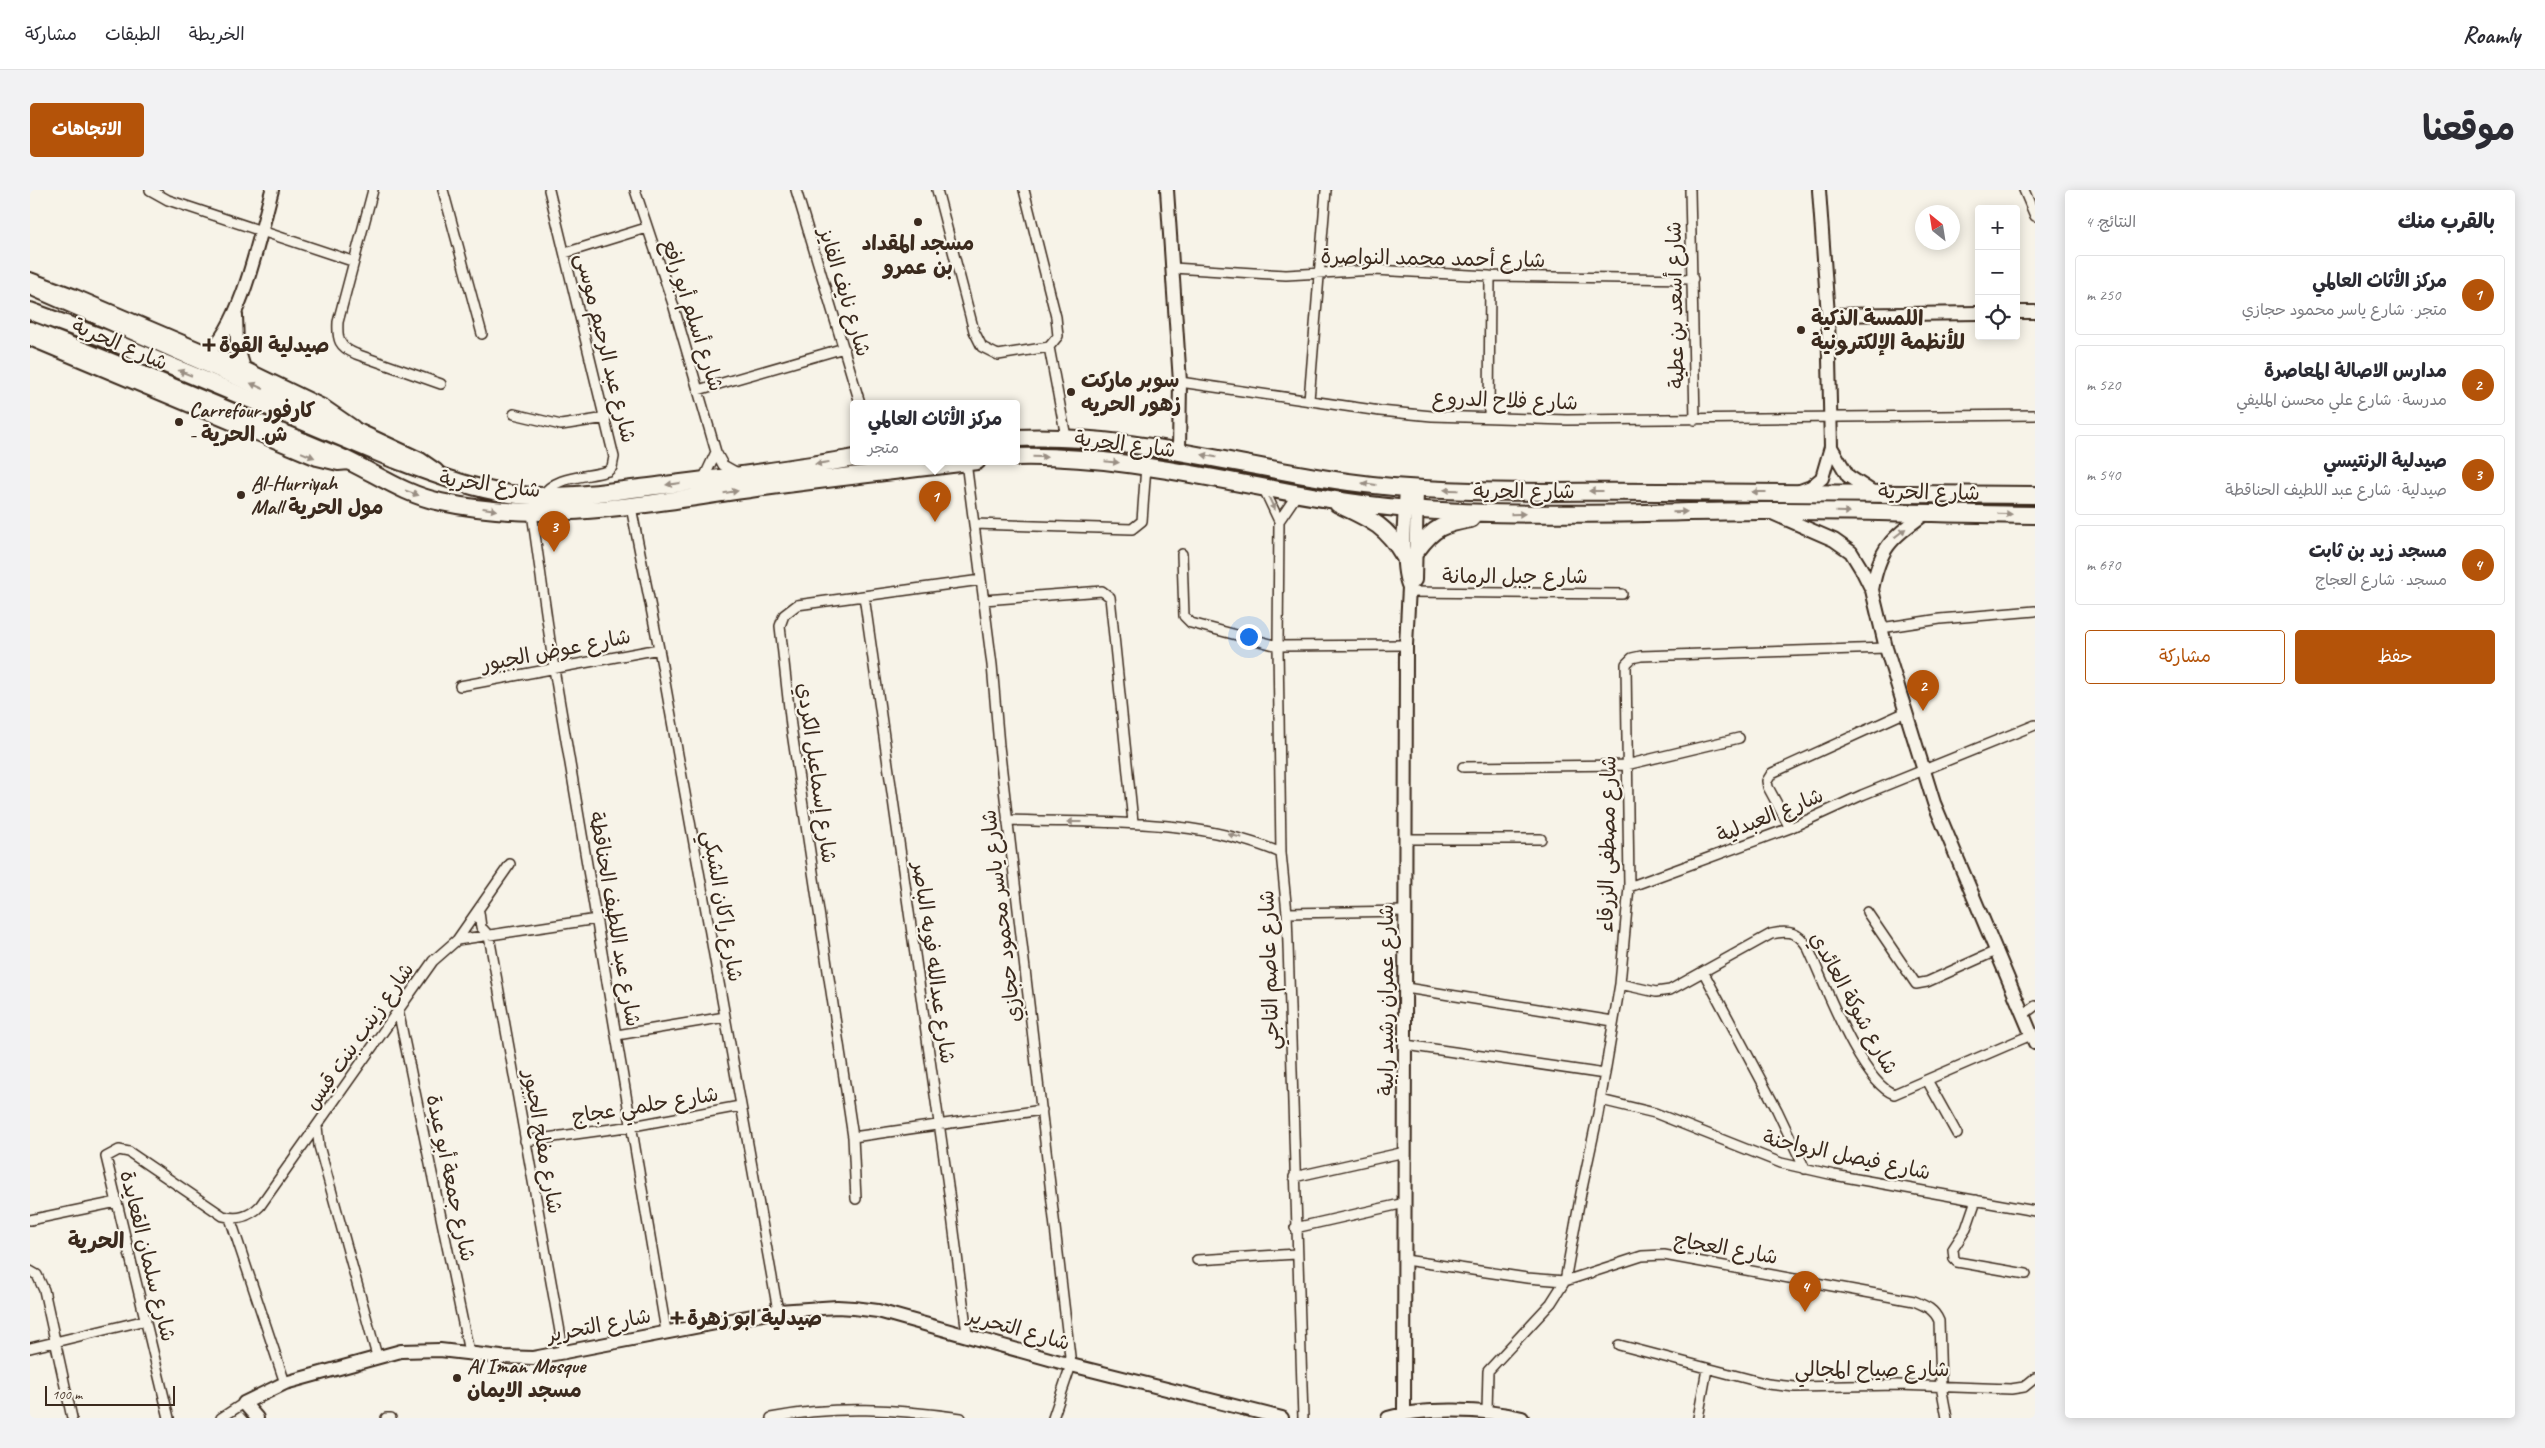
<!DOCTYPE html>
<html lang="ar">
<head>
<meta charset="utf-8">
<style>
	:root { --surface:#fff; --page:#f2f2f3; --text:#2b2b33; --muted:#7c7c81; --line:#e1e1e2; --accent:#b45309 }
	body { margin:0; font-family:Caveat,"Playpen Sans Arabic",sans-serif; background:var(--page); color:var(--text); direction:rtl }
	.controls { position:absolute; right:15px; top:15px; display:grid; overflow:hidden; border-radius:5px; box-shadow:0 2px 12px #0003 }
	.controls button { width:45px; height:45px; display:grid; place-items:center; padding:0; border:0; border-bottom:1px solid var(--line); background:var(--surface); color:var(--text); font:25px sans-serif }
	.compass { position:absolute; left:1885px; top:15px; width:45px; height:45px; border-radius:50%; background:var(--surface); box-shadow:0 2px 12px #0003; rotate:330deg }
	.scale { position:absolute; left:15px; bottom:12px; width:130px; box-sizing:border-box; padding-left:5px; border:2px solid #3b2a1e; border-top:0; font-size:14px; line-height:18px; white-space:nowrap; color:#3b2a1e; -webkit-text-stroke:4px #f7f3e8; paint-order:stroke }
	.you { position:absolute; left:1218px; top:446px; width:18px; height:18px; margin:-12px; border:4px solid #fff; border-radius:50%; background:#1a73e8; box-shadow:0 0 0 8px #1a73e833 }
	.badge { display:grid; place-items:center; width:32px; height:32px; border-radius:50%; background:var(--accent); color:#fff; font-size:16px; font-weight:700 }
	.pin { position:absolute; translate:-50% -41px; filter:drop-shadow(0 1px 2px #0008) }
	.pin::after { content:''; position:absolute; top:26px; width:18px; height:15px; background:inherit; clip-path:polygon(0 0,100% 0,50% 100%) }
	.popup { position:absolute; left:820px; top:210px; width:170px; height:65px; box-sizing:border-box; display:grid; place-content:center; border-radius:5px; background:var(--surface); filter:drop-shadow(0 1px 4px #0005); font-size:16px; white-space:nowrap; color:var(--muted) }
	.popup b { font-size:19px; color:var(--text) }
	.popup::after { content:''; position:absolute; left:50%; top:100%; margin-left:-10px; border:10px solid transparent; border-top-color:var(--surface) }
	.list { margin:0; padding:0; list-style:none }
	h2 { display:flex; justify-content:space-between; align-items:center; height:65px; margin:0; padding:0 20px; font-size:21px }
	h2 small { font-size:16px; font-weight:400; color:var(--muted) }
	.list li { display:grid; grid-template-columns:32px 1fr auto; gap:15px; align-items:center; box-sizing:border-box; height:80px; margin:0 10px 10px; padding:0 10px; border:1px solid var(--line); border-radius:5px }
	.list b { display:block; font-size:19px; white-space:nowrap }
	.list p { margin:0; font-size:16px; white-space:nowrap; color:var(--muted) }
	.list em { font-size:16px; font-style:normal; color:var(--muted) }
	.actions { display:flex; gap:10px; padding:15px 20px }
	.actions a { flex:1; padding:11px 0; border:1px solid var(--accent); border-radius:5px; text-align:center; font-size:18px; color:var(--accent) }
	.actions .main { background:var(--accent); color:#fff }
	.icon { flex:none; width:28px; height:28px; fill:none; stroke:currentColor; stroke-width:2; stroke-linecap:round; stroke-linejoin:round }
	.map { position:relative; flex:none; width:2005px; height:1228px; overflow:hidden; direction:ltr; border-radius:5px }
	header { display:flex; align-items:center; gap:30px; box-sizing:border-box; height:70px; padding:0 25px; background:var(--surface); border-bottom:1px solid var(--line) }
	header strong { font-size:24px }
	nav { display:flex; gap:28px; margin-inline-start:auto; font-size:18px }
	.intro { display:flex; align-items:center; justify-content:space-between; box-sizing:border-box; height:120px; padding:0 30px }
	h1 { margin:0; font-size:35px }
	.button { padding:12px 22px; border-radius:5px; background:var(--accent); color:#fff; font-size:18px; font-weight:700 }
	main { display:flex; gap:30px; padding:0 30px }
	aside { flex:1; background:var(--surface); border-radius:5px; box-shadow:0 2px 12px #0003 }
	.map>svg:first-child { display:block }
</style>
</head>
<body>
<header>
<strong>Roamly</strong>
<nav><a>الخريطة</a><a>الطبقات</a><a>مشاركة</a></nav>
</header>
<div class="intro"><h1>موقعنا</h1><a class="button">الاتجاهات</a></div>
<main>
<aside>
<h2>بالقرب منك<small>النتائج: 4</small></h2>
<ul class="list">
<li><span class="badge">1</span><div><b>مركز الأثاث العالمي</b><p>متجر · شارع ياسر محمود حجازي</p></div><em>250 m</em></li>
<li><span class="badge">2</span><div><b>مدارس الاصالة المعاصرة</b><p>مدرسة · شارع علي محسن المليفي</p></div><em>520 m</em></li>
<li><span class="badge">3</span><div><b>صيدلية الرنتيسي</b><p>صيدلية · شارع عبد اللطيف الحناقطة</p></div><em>540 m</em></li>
<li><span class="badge">4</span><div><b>مسجد زيد بن ثابت</b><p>مسجد · شارع العجاج</p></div><em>670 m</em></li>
</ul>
<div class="actions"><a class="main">حفظ</a><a>مشاركة</a></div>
</aside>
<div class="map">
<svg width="2005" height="1228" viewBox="0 0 2005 1228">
	<rect width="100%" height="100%" fill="#f7f3e8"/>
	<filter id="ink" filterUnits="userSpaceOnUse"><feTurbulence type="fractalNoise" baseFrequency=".02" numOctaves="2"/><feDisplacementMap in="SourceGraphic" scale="10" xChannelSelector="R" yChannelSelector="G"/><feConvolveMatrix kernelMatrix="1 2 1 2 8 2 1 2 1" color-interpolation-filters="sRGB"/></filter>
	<g filter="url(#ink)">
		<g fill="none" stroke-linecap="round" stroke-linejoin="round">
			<defs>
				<path id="street" d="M 120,0 L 138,10 L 322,71
					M 343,0 L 308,132 C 307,150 309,157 326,164 L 411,194
					M 413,0 L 452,144
					M 605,0 L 643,114 L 686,262 L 693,275 L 709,284
					M 766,0 L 830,213
					M 907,0 L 944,141 L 952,157 L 968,165 L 1019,157 L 1028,146 L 1026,127 L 994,0
					M 1660,0 L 1665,230
					M 1994,0 L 2005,26
					M 535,63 L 616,38
					M 1143,78 L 1256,85 L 1344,80 L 1460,86 L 1663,89
					M 1019,157 L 1036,247
					M 1150,192 L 1350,221 L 1402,226 L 1537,230 L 2005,225
					M 668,200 L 814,158
					M 1279,210 L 1296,0
					M 484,224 L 531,235 L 576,228
					M 1459,227 L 1460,86
					M 936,272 L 962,475 L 969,556 L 1041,1175 L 1023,1228
					M 673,290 L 686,262
					M 1233,297 L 1249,331 L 1248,456 L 1251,663 L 1257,723 L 1273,1228
					M 512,306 C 526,285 555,288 578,281 L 582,277 L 584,267 L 519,0
					M 601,317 L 629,459 L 748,1121
					M 502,323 L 524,479 L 636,1141
					M 1249,331 L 1268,303
					M 944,334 L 1102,339 L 1112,331 L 1116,276
					M 1152,364 L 1154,426 L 1161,433 L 1248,456 L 1376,455
					M 1378,402 L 1592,404
					M 834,406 L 920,1010 L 937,1144
					M 954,410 L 1072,401 L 1080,407 L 1103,632
					M 1851,438 L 1910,429 L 2005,421
					M 430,496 L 629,459
					M 1433,577 L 1596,575 L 1709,548
					M 977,630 C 1069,634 1165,626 1251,663
					M 1760,638 L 1738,597 L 1737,591 L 1742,583 L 1876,522
					M 1377,649 L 1511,649
					M 1599,697 L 1760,638 L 1832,605 L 2005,535
					M 449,722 L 451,737 L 459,746 L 534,1164
					M 1837,722 L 1886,794 L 1897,792 L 1966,761
					M 1257,723 L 1376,721
					M 427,750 L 480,674
					M 1674,783 L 1747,920 L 1775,979
					M 1590,794 L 1626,802 L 1640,800 L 1741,744 C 1759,740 1769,742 1778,758 C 1794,792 1831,893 1864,904 L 2001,845
					M 1376,798 L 1583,831
					M 368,820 L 439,1162
					M 1993,825 L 2005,816
					M 587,845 L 695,827
					M 1376,855 L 1575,884
					M 1897,890 L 1927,944
					M 1571,910 L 1625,923 L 1751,973 L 1804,985 L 2005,1021
					M 287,936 L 289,956 L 347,1166
					M 823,947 L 1012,920
					M 495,951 L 603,936 L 710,916
					M 1264,987 L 1375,962
					M 826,1009 L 823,947 L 761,536 L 750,436 L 754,425 L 767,415 L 951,390
					M 1946,1010 L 1936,1039 L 1923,1059 L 1924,1069 L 1927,1072 L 1996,1084
					M 200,1028 L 255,1193
					M 0,1030 L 87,1012
					M 1265,1038 L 1375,1013
					M 1167,1070 L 1266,1064
					M 1375,1070 L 1497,1088 L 1535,1091 L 1612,1066 L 1634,1065 L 1884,1111 C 1896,1116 1904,1119 1909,1131 L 1911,1196 L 1917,1228
					M 0,1081 L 7,1085 L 14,1100 L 42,1228
					M 1589,1155 L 1738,1194 L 1765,1197 L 1868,1195 L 1981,1199 L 1994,1197 L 2005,1188
					M 0,1158 L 116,1130
					M 1457,1221 L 1458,1181 L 1521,1113 L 1535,1091 L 1551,1003 L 1568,924 L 1590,794 L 1599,697 L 1596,474 L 1602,468 L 1611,466 L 1856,458
					M 139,1228 L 76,967 L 89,960 L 99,962 L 193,1026 C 208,1030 219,1027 230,1016 L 403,771 L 427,750 L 567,729
					M 191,1228 L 214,1213
					M 356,1228 L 361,1228
					M 741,1228 C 804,1215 868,1219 931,1228
					M 1668,1228 L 1677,1179"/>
				<path id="secondary" d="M 1137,0 L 1150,192 L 1149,261
					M 0,89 L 43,105 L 214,178 L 295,217 L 324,237
					M 1986,122 L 2005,122
					M 206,125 L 207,155 L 214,178
					M 1798,125 L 1949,123
					M 0,149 L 287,269 L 308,274 L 320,273
					M 177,163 C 212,136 230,44 242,0
					M 1801,257 L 1818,286 L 1844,303
					M 1770,301 L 1781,297 L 1792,288 L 1801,257 L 1798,125 L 1789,0
					M 1742,323 L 1804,350 L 1821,362 L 1832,380 L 1842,400 L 1856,458 L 1904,613 L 2005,853
					M 1379,397 L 1385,390 L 1387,299
					M 1842,400 C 1850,356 1861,349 1896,323
					M 1374,1223 L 1376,455 L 1379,397 C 1369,377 1375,323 1376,298
					M 227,1228 L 214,1213 L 255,1193 L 371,1161 L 410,1160 L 471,1167 L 503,1168 L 748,1121 L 807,1117 L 824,1118 L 848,1121 L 1041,1175 L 1252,1228
					M 1358,1228 C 1394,1217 1456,1219 1492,1228"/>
				<path id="primary" d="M 0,97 L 330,242 L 390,270 L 406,281"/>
				<path id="highway" d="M 0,121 L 71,147 L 363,269 C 402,283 439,298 480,304 C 531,310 585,301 635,295 C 698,287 761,279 824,268
					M 0,140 C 102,179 202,222 303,264 C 340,279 371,304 411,312 C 517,335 621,313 726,298 C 799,288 873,280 947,271
					M 986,248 C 1119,242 1246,290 1378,298 C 1462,304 1546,301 1630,302 C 1755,302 1880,303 2005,305
					M 986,267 C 1119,264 1246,308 1378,319 C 1496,328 1614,322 1733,321 C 1823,320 1914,324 2005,325
					M 1308,314 C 1340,329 1356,335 1374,366
					M 1387,360 C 1404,337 1413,334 1441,329"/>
			</defs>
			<!-- street casing -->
			<use href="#street" stroke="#3b2a1e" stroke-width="12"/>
			<!-- secondary casing -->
			<use href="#secondary" stroke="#3b2a1e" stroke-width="16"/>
			<!-- primary casing -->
			<use href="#primary" stroke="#3b2a1e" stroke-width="18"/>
			<!-- highway casing -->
			<use href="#highway" stroke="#3b2a1e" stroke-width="20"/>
			<!-- street -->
			<use href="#street" stroke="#f7f3e8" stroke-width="9"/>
			<!-- secondary -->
			<use href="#secondary" stroke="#f7f3e8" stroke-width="12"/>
			<!-- primary -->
			<use href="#primary" stroke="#f7f3e8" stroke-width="14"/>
			<!-- highway -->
			<use href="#highway" stroke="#f7f3e8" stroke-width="16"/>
		</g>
		<!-- one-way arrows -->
		<defs><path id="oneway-solid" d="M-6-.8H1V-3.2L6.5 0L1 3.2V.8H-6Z" transform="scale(1.25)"/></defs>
		<g fill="#998e83">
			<use href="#oneway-solid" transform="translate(155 183) rotate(-158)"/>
			<use href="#oneway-solid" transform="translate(227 196) rotate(-156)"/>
			<use href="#oneway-solid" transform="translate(278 265) rotate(22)"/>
			<use href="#oneway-solid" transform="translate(1179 266) rotate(-170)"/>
			<use href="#oneway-solid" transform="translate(1010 267) rotate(1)"/>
			<use href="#oneway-solid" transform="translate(1082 272) rotate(6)"/>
			<use href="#oneway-solid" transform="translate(792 273) rotate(172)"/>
			<use href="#oneway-solid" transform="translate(643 294) rotate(173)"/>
			<use href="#oneway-solid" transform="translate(1339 294) rotate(-173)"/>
			<use href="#oneway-solid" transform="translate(1421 300) rotate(-178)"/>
			<use href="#oneway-solid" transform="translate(1566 301) rotate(-180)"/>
			<use href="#oneway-solid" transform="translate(701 302) rotate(-9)"/>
			<use href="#oneway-solid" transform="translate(1729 302) rotate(-180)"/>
			<use href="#oneway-solid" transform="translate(382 303) rotate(19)"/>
			<use href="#oneway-solid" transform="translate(1242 314) rotate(65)"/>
			<use href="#oneway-solid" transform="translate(460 319) rotate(8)"/>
			<use href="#oneway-solid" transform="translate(1650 322) rotate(-1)"/>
			<use href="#oneway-solid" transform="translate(1813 322) rotate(1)"/>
			<use href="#oneway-solid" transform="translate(1488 324) rotate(-1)"/>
			<use href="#oneway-solid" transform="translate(1975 324) rotate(1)"/>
			<use href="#oneway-solid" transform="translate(1870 343) rotate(-38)"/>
			<use href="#oneway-solid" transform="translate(1044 632) rotate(-180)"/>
			<use href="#oneway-solid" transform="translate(1205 646) rotate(-166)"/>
		</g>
	</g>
	<!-- markers -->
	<g fill="#3b2a1e" stroke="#f7f3e8" stroke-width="2">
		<circle cx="888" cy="32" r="5"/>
		<circle cx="1771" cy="140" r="5"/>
		<path d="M176.5 147.5h5v5h5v5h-5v5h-5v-5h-5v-5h5z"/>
		<circle cx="1041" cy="202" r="5"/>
		<circle cx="149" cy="232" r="5"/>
		<circle cx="211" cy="305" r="5"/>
		<path d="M644.5 1120.5h5v5h5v5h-5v5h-5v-5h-5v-5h5z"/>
		<circle cx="427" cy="1188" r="5"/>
	</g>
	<g text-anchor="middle" stroke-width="4.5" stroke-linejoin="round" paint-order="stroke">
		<!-- poi labels -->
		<g font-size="21" font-weight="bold" fill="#3b2a1e" stroke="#f7f3e8" text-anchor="start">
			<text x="888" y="60" text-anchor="middle">مسجد المقداد<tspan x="888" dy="24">بن عمرو</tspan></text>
			<text x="1781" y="135">اللمسة الذكية<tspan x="1781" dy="24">للأنظمة الإلكترونية</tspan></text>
			<text x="189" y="162">صيدلية القوة</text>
			<text x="1051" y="197">سوبر ماركت<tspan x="1051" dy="24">زهور الحريه</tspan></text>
			<text x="159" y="227">Carrefour كارفور<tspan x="159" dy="24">- ش. الحرية</tspan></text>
			<text x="221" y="300">ِAl-Hurriyah<tspan x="221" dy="24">Mall مول الحرية</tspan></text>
			<text x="657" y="1135">صيدلية ابو زهرة</text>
			<text x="437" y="1183">Al Iman Mosque<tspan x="437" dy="24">مسجد الايمان</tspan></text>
		</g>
		<!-- street labels -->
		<g font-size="21" fill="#3b2a1e" stroke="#f7f3e8">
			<text transform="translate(1403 68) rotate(1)" y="7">شارع أحمد محمد النواصرة</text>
			<text transform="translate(815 102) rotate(73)" y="7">شارع نايف الفايز</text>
			<text transform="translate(1645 115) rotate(-91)" y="7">شارع أسعد بن عطية</text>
			<text transform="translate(663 125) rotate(72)" y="7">شارع أسلم أبو رافع</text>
			<text transform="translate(90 154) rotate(23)" y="7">شارع الحرية</text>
			<text transform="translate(576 158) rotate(76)" y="7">شارع عبد الرحيم موسى</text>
			<text transform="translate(1475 210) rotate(2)" y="7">شارع فلاح الدروع</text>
			<text transform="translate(1095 254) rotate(7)" y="7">شارع الحرية</text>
			<text transform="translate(460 294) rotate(7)" y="7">شارع الحرية</text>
			<text x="1494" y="308">شارع الحرية</text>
			<text transform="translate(1899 302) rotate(1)" y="7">شارع الحرية</text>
			<text x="1485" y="393">شارع جبل الرمانة</text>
			<text transform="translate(526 460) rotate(-11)" y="7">شارع عوض الجبور</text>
			<text transform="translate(787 583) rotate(82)" y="7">شارع إسماعيل الكردي</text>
			<text transform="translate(1740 625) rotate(-22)" y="7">شارع العبدلية</text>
			<text transform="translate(1577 654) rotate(-89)" y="7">شارع مصطفى الزرقاء</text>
			<text transform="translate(693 716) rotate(80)" y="7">شارع راكان الشبكي</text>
			<text transform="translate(971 726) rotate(-97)" y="7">شارع ياسر محمود حجازي</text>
			<text transform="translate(585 729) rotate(80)" y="7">شارع عبد اللطيف الحناقطة</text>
			<text transform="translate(904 773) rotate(82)" y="7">شارع عبدالله فويه الباصر</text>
			<text transform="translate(1239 780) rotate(-92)" y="7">شارع عاصم التاجي</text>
			<text transform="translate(1356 810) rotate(-90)" y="7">شارع عمران رشيد رابية</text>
			<text transform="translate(1824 813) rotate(61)" y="7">شارع شوكة العائدي</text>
			<text transform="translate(329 846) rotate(-55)" y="7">شارع زينب بنت قيس</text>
			<text transform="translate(615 915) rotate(-9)" y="7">شارع حلمي عجاج</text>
			<text transform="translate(513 952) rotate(80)" y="7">شارع مفلح الجبور</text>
			<text transform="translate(1817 965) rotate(12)" y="7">شارع فيصل الرواحنة</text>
			<text transform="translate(421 988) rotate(78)" y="7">شارع جمعة أبو عيدة</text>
			<text transform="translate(1696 1058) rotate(10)" y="7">شارع العجاج</text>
			<text transform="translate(118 1066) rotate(76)" y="7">شارع سلمان القعايدة</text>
			<text transform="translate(569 1135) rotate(-11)" y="7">شارع التحرير</text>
			<text transform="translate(989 1139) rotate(16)" y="7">شارع التحرير</text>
			<text x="1842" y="1186">شارع صياح المجالي</text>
		</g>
		<!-- neighbourhood labels -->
		<g font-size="22" font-weight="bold" fill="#3b2a1e" stroke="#f7f3e8">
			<text x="66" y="1058">الحرية</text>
		</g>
	</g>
</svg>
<div class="controls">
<button>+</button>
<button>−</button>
<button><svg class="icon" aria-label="locate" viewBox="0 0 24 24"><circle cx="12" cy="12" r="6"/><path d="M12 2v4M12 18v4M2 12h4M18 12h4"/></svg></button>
</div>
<svg class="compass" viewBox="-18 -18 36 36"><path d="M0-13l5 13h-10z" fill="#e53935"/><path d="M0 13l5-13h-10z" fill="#7c7c81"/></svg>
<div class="scale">100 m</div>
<div class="you"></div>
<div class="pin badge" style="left:905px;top:332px">1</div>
<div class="popup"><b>مركز الأثاث العالمي</b>متجر</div>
<div class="pin badge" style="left:1893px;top:521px">2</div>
<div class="pin badge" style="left:524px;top:362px">3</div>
<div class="pin badge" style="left:1775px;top:1122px">4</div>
</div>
</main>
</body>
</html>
